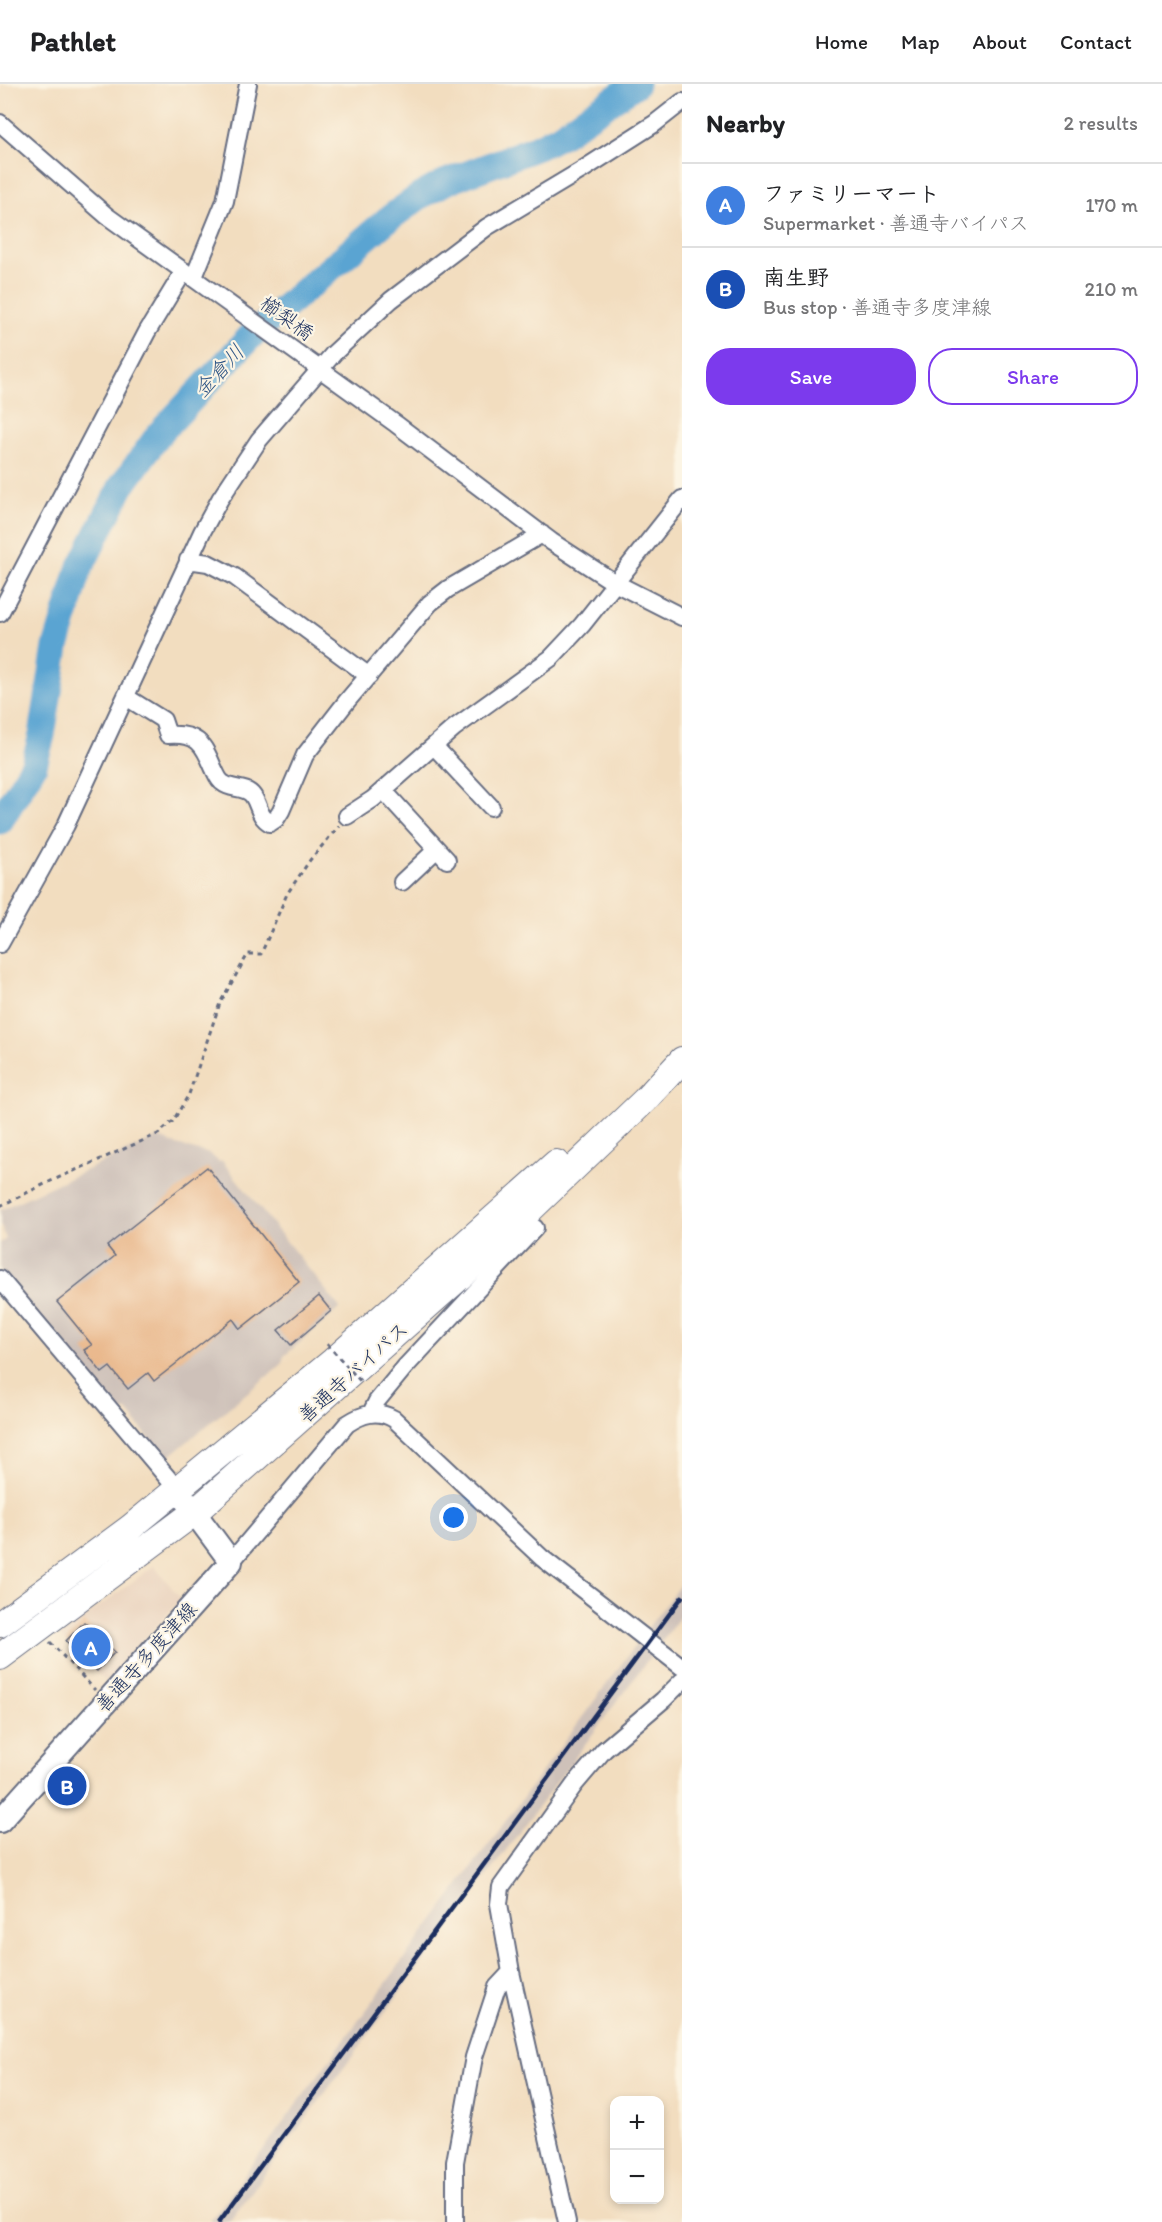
<!DOCTYPE html>
<html lang="en">
<head>
<meta charset="utf-8">
<style>
	:root { --surface:#fff; --page:#f2f2f2; --text:#202124; --muted:#757577; --line:#e0e0e0; --accent:#7c3aed }
	body { margin:0; font-family:Itim,"Klee One",sans-serif; background:var(--page); color:var(--text) }
	.controls { position:absolute; right:18px; bottom:18px; display:grid; overflow:hidden; border-radius:12px; box-shadow:0 3px 9px #0003 }
	.controls button { width:54px; height:54px; display:grid; place-items:center; padding:0; border:0; border-bottom:2px solid var(--line); background:var(--surface); color:var(--text); font:30px sans-serif }
	.you { position:absolute; left:454px; top:1434px; width:21px; height:21px; margin:-15px; border:4px solid #fff; border-radius:50%; background:#1a73e8; box-shadow:0 0 0 9px #1a73e833 }
	.badge { display:grid; place-items:center; width:39px; height:39px; border-radius:50%; background:var(--accent); color:#fff; font-size:20px; font-weight:700 }
	.pin { position:absolute; translate:-50% -50%; border:3px solid #fff; box-shadow:0 2px 6px #0006 }
	.list { margin:0; padding:0; list-style:none }
	h2 { display:flex; justify-content:space-between; align-items:center; height:78px; margin:0; padding:0 24px; font-size:26px }
	h2 small { font-size:20px; font-weight:400; color:var(--muted) }
	.list li { display:grid; grid-template-columns:39px 1fr auto; gap:18px; align-items:center; box-sizing:border-box; height:84px; padding:0 24px; border-top:2px solid var(--line) }
	.list b { display:block; font-size:22px; white-space:nowrap }
	.list p { margin:0; font-size:20px; white-space:nowrap; color:var(--muted) }
	.list em { font-size:20px; font-style:normal; color:var(--muted) }
	.actions { display:flex; gap:12px; padding:18px 24px }
	.actions a { flex:1; padding:14px 0; border:2px solid var(--accent); border-radius:24px; text-align:center; font-size:21px; color:var(--accent) }
	.actions .main { background:var(--accent); color:#fff }
	.map { position:relative; flex:none; width:682px; height:2138px; overflow:hidden }
	header { display:flex; align-items:center; gap:36px; box-sizing:border-box; height:84px; padding:0 30px; background:var(--surface); border-bottom:2px solid var(--line) }
	header strong { font-size:28px }
	nav { display:flex; gap:33px; margin-inline-start:auto; font-size:21px }
	main { display:flex }
	aside { flex:1; background:var(--surface) }
	.map>svg:first-child { display:block }
</style>
</head>
<body>
<header>
<strong>Pathlet</strong>
<nav><a>Home</a><a>Map</a><a>About</a><a>Contact</a></nav>
</header>
<main>
<div class="map">
<svg width="682" height="2138" viewBox="0 0 682 2138">
	<rect width="100%" height="100%" fill="#fcf5e5"/>
	<filter id="ink" filterUnits="userSpaceOnUse"><feTurbulence type="fractalNoise" baseFrequency=".0167" numOctaves="2"/><feDisplacementMap in="SourceGraphic" scale="12" xChannelSelector="R" yChannelSelector="G"/><feConvolveMatrix kernelMatrix="1 2 1 2 8 2 1 2 1" color-interpolation-filters="sRGB"/></filter>
	<filter id="wash" filterUnits="userSpaceOnUse"><feTurbulence type="fractalNoise" baseFrequency=".008" numOctaves="4" result="noise"/><feDisplacementMap in="SourceGraphic" scale="24" xChannelSelector="R" yChannelSelector="G"/><feGaussianBlur stdDeviation="1.35" result="paint"/><feColorMatrix in="noise" values="0 0 0 0 0 0 0 0 0 0 0 0 0 0 0 0 0 1.4 0 .05"/><feComposite in="paint" operator="in"/></filter>
	<g filter="url(#wash)">
		<rect width="100%" height="100%" fill="#f2ddbf"/>
		<!-- built -->
		<path fill="#e7ceb8" d="M 154,1482 L 181,1515 L 106,1598 L 59,1552 Z"/>
		<!-- industrial -->
		<path fill="#cec1b9" d="M 158,1053 L 173,1060 L 210,1070 L 219,1078 L 222,1077 L 340,1224 L 284,1272 L 281,1281 L 166,1375 L 127,1327 L 114,1327 L 0,1186 L 0,1159 L 6,1155 L 0,1140 L 0,1126 Z
			M 682,1498 L 682,1530 L 229,2138 L 210,2138 Z"/>
		<g fill="none" stroke-linecap="round" stroke-linejoin="round">
			<!-- river -->
			<path stroke="#5aa4d2" stroke-width="27" d="M 0,737 L 34,681 L 42,651 L 56,563 L 79,486 L 121,403 L 159,350 L 251,252 L 387,136 L 420,112 L 446,98 L 538,63 L 560,52 L 636,0"/>
		</g>
		<g id="blocks">
			<!-- building -->
			<path fill="#e9b88c" d="M 207,1083 L 299,1198 L 240,1245 L 233,1235 L 154,1297 L 148,1289 L 128,1305 L 110,1283 L 102,1289 L 84,1266 L 92,1261 L 57,1218 L 115,1172 L 107,1162 Z
				M 319,1212 L 331,1227 L 291,1261 L 278,1246 Z
				M 84,1538 L 115,1568 L 97,1587 L 66,1557 Z"/>
		</g>
	</g>
	<g filter="url(#ink)">
		<use href="#blocks" fill-opacity="0" stroke="#666c80" stroke-width="1.5"/>
		<g fill="none" stroke-linecap="round" stroke-linejoin="round">
			<defs>
				<path id="minor" d="M 0,39 L 107,132 L 396,340 L 552,458 L 615,499 L 682,533
					M 194,193 L 225,117 L 248,0
					M 188,476 L 208,479 L 235,493 L 369,592
					M 0,529 L 147,248 L 184,187
					M 126,613 L 163,636 L 168,651 C 197,649 203,659 213,683 C 216,689 218,696 223,699 C 231,706 246,702 253,712 C 260,722 258,732 270,739 L 276,735 L 281,727 L 305,671 L 347,617 L 430,519 L 448,505 L 542,450
					M 434,662 L 491,723
					M 383,706 L 447,776
					M 347,732 L 373,715 L 454,644 L 551,574 L 582,541 L 682,415
					M 402,798 L 437,765
					M 0,860 L 66,741 L 202,448 L 220,415 L 259,356 L 334,269 L 391,216 L 487,143 L 582,86 L 654,40 L 682,18
					M 0,1195 L 177,1405
					M 371,1329 L 377,1317 L 405,1283 L 535,1144
					M 231,1478 L 347,1340 C 362,1330 377,1325 394,1335 L 542,1474 L 682,1583
					M 455,2138 L 455,2078 L 474,1973 L 497,1903 L 511,1888
					M 567,2138 L 511,1888 L 499,1820 L 501,1803 L 575,1700 L 604,1666 L 663,1616 L 682,1597"/>
				<path id="major" d="M 0,1737 L 231,1478 L 177,1405"/>
				<path id="highway" d="M 0,1540 L 130,1444 L 333,1277 L 556,1079
					M 0,1573 L 195,1428 L 462,1191 L 645,1016 L 682,976"/>
			</defs>
			<!-- minor casing -->
			<use href="#minor" stroke="#666c80" stroke-width="20"/>
			<!-- major casing -->
			<use href="#major" stroke="#666c80" stroke-width="26"/>
			<!-- highway casing -->
			<use href="#highway" stroke="#666c80" stroke-width="28"/>
			<!-- path -->
			<path stroke="#666c80" stroke-width="3" stroke-dasharray="4.5 4.5" stroke-linecap="butt" d="M 0,1122 L 51,1097 L 158,1050 L 173,1037 L 189,1010 L 220,919 L 248,870 L 261,870 L 287,810 L 310,776 L 339,742
				M 50,1558 L 95,1606"/>
			<!-- minor -->
			<use href="#minor" stroke="#fff" stroke-width="16"/>
			<!-- major -->
			<use href="#major" stroke="#fff" stroke-width="22"/>
			<!-- highway -->
			<use href="#highway" stroke="#fff" stroke-width="26"/>
			<!-- rail -->
			<path stroke="#1b2f5e" stroke-width="4.5" d="M 219,2138 L 682,1513"/>
			<!-- path-bridge -->
			<path stroke="#666c80" stroke-width="3" stroke-dasharray="4.5 4.5" stroke-linecap="butt" d="M 327,1260 L 362,1299"/>
		</g>
	</g>
	<g text-anchor="middle" stroke-width="4.5" stroke-linejoin="round" paint-order="stroke">
		<!-- street labels -->
		<g font-size="20" fill="#1b2f5e" stroke="#fcf5e5">
			<text transform="translate(287 234) rotate(36)" y="7">櫛梨橋</text>
			<text transform="translate(353 1288) rotate(-42)" y="7">善通寺バイパス</text>
			<text transform="translate(146 1573) rotate(-48)" y="7">善通寺多度津線</text>
		</g>
		<!-- water labels -->
		<g font-size="21" font-style="italic" fill="#315887" stroke="#fcf5e5">
			<text transform="translate(219 287) rotate(-47)" y="7">金倉川</text>
		</g>
	</g>
</svg>
<div class="controls">
<button>+</button>
<button>−</button>
</div>
<div class="you"></div>
<div class="pin badge" style="left:91px;top:1563px;background:#3f7fe0">A</div>
<div class="pin badge" style="left:67px;top:1702px;background:#1a4fb4">B</div>
</div>
<aside>
<h2>Nearby<small>2 results</small></h2>
<ul class="list">
<li><span class="badge" style="background:#3f7fe0">A</span><div><b>ファミリーマート</b><p>Supermarket · 善通寺バイパス</p></div><em>170 m</em></li>
<li><span class="badge" style="background:#1a4fb4">B</span><div><b>南生野</b><p>Bus stop · 善通寺多度津線</p></div><em>210 m</em></li>
</ul>
<div class="actions"><a class="main">Save</a><a>Share</a></div>
</aside>
</main>
</body>
</html>
